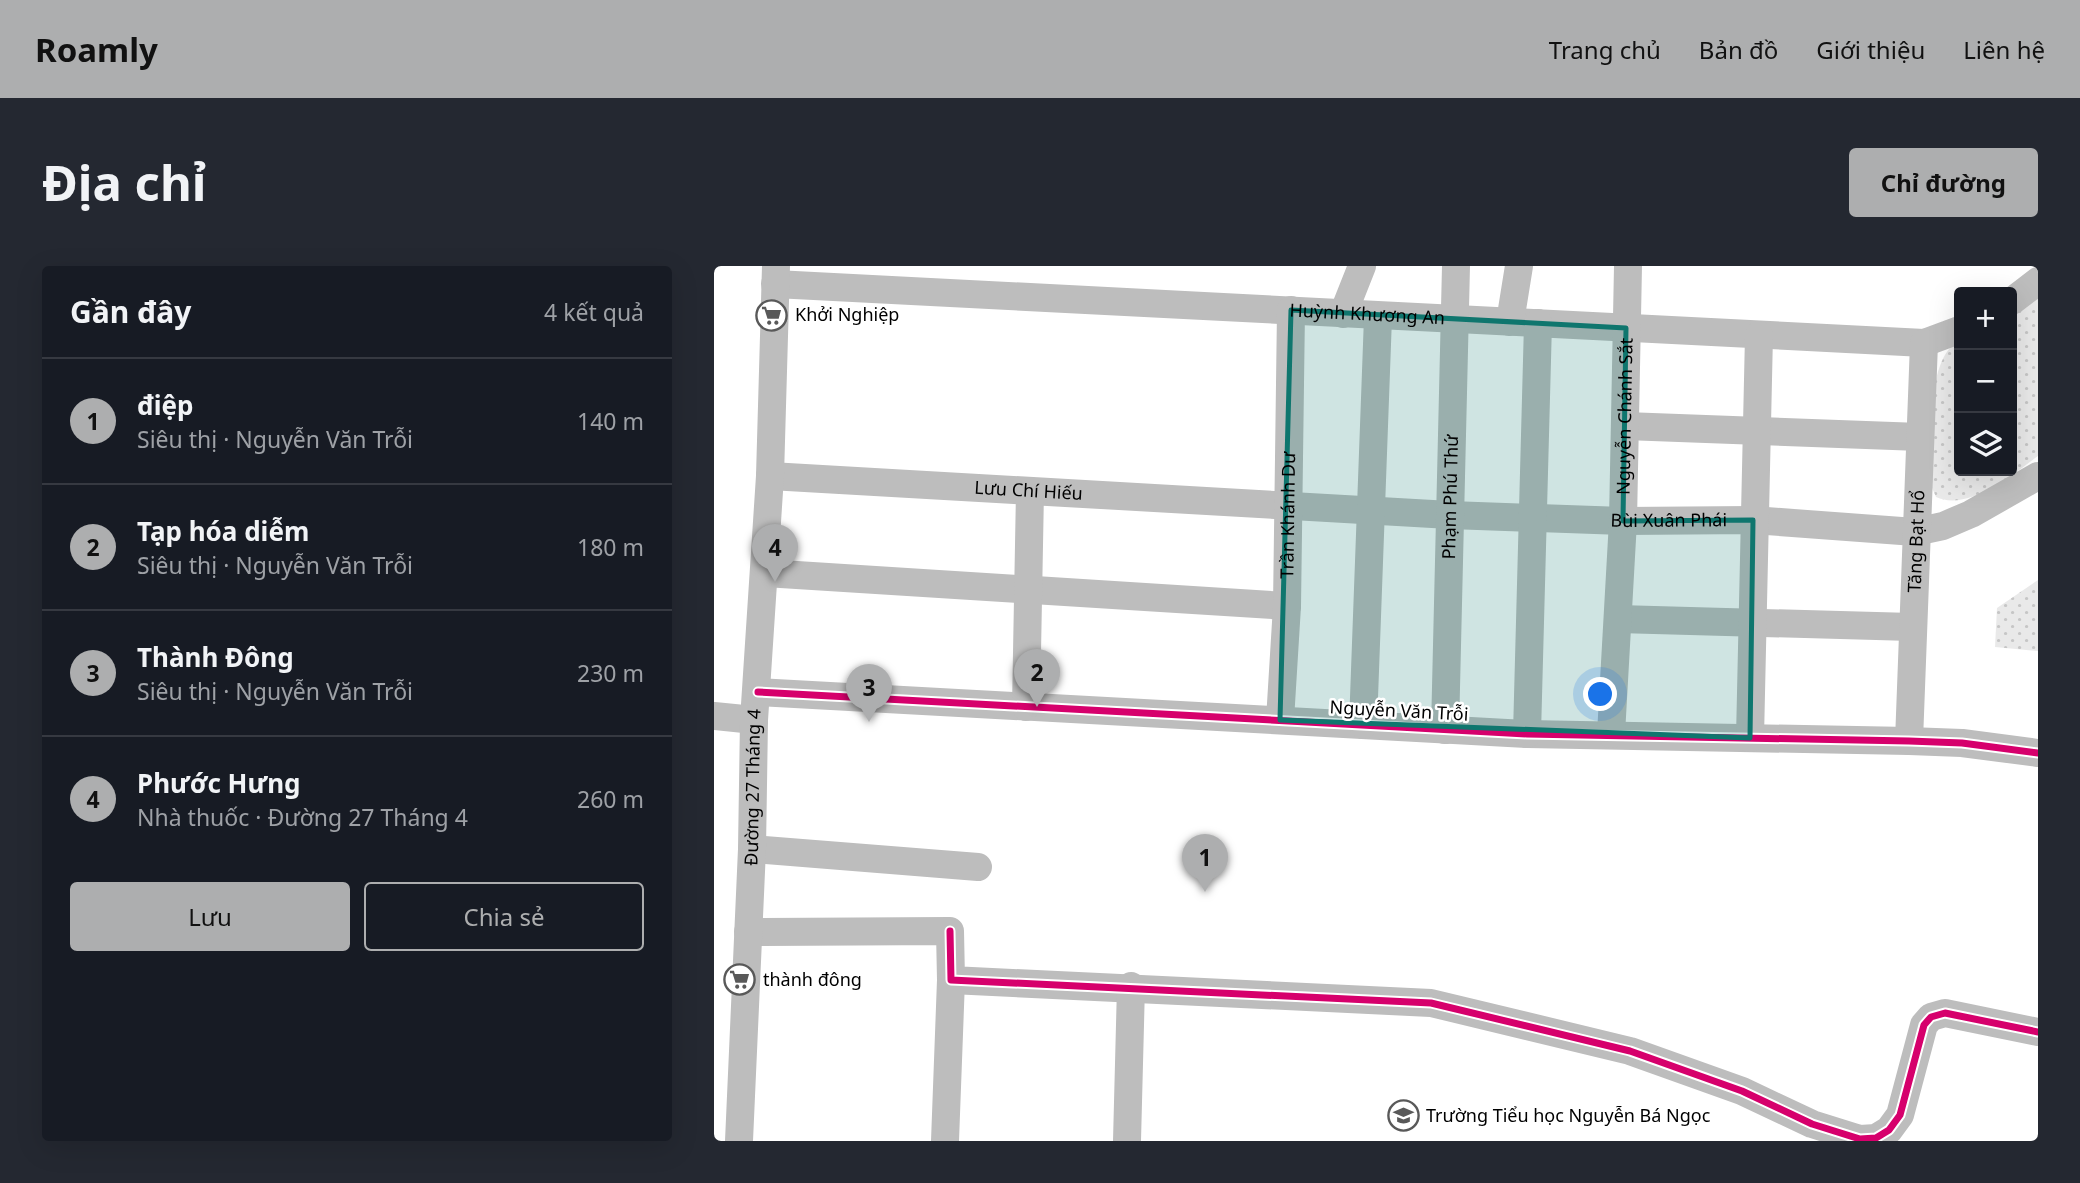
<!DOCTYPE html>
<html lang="vi">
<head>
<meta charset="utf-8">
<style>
	:root { --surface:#171b24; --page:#242831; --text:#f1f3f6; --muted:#9ea1a6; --line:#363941; --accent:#adaeaf }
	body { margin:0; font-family:"Noto Sans",sans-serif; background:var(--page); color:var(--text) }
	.controls { position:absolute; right:21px; top:21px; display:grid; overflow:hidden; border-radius:7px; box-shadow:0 7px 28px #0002 }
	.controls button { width:63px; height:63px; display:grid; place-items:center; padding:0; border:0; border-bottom:2px solid var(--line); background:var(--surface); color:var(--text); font:35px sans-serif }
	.you { position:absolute; left:887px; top:429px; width:24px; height:24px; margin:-18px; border:5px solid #fff; border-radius:50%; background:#1a73e8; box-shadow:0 0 0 10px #1a73e833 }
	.badge { display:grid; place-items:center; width:46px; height:46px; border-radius:50%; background:var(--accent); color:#111; font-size:23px; font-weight:700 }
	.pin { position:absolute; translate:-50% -58px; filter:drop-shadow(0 2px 4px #0008) }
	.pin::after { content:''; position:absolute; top:37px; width:24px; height:21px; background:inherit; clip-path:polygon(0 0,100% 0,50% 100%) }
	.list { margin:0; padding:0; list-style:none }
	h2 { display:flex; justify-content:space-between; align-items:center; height:91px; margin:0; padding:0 28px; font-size:30px }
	h2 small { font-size:23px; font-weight:400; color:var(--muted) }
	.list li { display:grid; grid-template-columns:46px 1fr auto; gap:21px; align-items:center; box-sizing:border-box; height:126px; padding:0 28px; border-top:2px solid var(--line) }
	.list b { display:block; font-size:26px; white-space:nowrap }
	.list p { margin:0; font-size:23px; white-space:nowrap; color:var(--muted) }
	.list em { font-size:23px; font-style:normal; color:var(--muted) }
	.actions { display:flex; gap:14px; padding:21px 28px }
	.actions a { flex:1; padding:16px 0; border:2px solid var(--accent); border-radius:7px; text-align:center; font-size:24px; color:var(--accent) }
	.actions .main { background:var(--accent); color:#111 }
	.icon { flex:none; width:38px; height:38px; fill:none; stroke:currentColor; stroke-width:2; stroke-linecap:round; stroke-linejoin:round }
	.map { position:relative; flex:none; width:1324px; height:875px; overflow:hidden; border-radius:7px }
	header { display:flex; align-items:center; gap:42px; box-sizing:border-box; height:98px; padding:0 35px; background:var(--accent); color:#111 }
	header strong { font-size:33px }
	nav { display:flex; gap:38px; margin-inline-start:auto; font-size:24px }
	.intro { display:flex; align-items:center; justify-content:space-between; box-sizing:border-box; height:168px; padding:0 42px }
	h1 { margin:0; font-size:49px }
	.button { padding:18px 32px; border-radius:7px; background:var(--accent); color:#111; font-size:24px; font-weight:700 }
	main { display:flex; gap:42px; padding:0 42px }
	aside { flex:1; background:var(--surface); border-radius:7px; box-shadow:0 7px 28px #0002 }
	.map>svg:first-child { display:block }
</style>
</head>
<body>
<header>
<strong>Roamly</strong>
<nav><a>Trang chủ</a><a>Bản đồ</a><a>Giới thiệu</a><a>Liên hệ</a></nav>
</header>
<div class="intro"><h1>Địa chỉ</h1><a class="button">Chỉ đường</a></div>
<main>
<aside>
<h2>Gần đây<small>4 kết quả</small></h2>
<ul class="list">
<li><span class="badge">1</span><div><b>điệp</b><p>Siêu thị · Nguyễn Văn Trỗi</p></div><em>140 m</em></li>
<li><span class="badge">2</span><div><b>Tạp hóa diễm</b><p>Siêu thị · Nguyễn Văn Trỗi</p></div><em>180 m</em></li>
<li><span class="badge">3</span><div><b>Thành Đông</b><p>Siêu thị · Nguyễn Văn Trỗi</p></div><em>230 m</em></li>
<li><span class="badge">4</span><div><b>Phước Hưng</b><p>Nhà thuốc · Đường 27 Tháng 4</p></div><em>260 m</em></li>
</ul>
<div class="actions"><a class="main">Lưu</a><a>Chia sẻ</a></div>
</aside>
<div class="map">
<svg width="1324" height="875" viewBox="0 0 1324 875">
	<defs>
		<pattern id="park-dots" width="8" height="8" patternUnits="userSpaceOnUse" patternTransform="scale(1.75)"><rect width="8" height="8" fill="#e9e9e9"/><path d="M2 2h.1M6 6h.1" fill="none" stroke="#c6c6c6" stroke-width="1.8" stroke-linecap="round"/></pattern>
	</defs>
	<rect width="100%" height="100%" fill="#fff"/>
	<!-- park -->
	<path fill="url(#park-dots)" d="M 1324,30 L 1324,190 C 1299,208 1254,246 1222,231 L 1216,217 C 1218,180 1210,95 1245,74 L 1245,205 L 1298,205 L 1298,47 Z
		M 1324,314 L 1324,385 L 1281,381 L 1283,342 Z"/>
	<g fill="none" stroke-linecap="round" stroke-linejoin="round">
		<!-- minor -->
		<g stroke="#bdbdbd" stroke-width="28">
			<path id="s1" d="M 61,18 L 1210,77 L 1245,64"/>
			<path d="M 1298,35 L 1324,15"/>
			<path d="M 629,48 L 648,0"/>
			<path d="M 796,56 L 805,0"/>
			<path d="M 911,160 L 1206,171"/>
			<path id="s2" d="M 56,210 L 736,249 L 909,255 L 1039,254 L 1201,266 L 1229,260 L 1257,248 L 1324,210"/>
			<path d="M 51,307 L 573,340"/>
			<path d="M 904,353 L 1198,361"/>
			<path d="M 44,426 L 813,468 L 1195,475 L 1248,477 L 1324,487"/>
			<path d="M 312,441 L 316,225"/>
			<path d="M 0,450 L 40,454"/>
			<path id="s3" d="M 566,454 L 573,340 L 577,44"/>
			<path d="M 649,459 L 664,51"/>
			<path id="s4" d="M 731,464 L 742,0"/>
			<path d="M 813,468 L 824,57"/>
			<path id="s5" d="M 897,468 L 909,255 L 914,0"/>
			<path d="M 1036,472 L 1045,69"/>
			<path id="s6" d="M 1195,475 L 1210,77"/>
			<path d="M 38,583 L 264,601"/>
			<path d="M 34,666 L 236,665 L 237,714 L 717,737 L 916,785 L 1028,825 L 1098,858 L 1146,873 L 1162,872 L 1175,864 L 1186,849 L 1210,759 L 1217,751 L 1231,747 L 1324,766"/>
			<path id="s7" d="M 25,875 L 38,583 L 40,454 L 56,210 L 62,0"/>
			<path d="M 231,875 L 237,714"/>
			<path d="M 413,875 L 417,720"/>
		</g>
		<defs>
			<path id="cycleway" d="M 44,426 L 813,468 L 1195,475 L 1248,477 L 1324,487
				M 236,665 L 237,714 L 717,737 L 916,785 L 1028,825 L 1098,858 L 1146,873 L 1162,872 L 1175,864 L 1186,849 L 1210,759 L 1217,751 L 1231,747 L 1324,766"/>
		</defs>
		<!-- cycleway casing -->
		<use href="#cycleway" stroke="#fff" stroke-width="11"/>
		<!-- cycleway -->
		<use href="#cycleway" stroke="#d6006c" stroke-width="7"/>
	</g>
	<!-- marked area -->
	<path fill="#0f766e" fill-opacity="0.2" stroke="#0f766e" stroke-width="5" stroke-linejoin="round" d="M 577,44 L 912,62 L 909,255 L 1039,254 L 1036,472 L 566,454 Z"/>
	<!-- icons -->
	<defs>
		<symbol id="supermarket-ring" viewBox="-11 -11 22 22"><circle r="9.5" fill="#fff" stroke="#595959" stroke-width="1.5"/><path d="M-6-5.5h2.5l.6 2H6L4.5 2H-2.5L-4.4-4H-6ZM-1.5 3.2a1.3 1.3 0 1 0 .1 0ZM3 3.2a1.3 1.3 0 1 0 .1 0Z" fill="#595959"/></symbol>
		<symbol id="school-ring" viewBox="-11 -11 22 22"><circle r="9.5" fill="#fff" stroke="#595959" stroke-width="1.5"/><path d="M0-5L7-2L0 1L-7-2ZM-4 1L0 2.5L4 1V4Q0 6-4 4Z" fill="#595959"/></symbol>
	</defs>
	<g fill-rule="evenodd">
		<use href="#supermarket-ring" x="40" y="32" width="35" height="35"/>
		<use href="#supermarket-ring" x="8" y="696" width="35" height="35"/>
		<use href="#school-ring" x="672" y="832" width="35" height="35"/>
	</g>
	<g text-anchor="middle" stroke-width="5" stroke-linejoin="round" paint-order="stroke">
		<!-- poi labels -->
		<g font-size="18" fill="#000" stroke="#fff" text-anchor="start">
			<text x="81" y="55">Khởi Nghiệp</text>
			<text x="49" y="720">thành đông</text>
			<text x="712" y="856">Trường Tiểu học Nguyễn Bá Ngọc</text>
		</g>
		<!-- street labels -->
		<g font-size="18" fill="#000" stroke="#fff">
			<text dy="6" stroke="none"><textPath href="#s1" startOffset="593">Huỳnh Khương An</textPath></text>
			<text dy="6" stroke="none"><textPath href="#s5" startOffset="318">Nguyễn Chánh Sắt</textPath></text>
			<text dy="6" stroke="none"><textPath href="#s2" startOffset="259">Lưu Chí Hiếu</textPath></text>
			<text dy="6" stroke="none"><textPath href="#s4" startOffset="233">Phạm Phú Thứ</textPath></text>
			<text dy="6" stroke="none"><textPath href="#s3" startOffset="205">Trần Khánh Dư</textPath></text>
			<text dy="6" stroke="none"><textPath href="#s2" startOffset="900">Bùi Xuân Phái</textPath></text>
			<text dy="6" stroke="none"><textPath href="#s6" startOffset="200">Tăng Bạt Hổ</textPath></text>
			<text transform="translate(685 445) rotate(3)" y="6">Nguyễn Văn Trỗi</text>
			<text dy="6" stroke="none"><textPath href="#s7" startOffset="354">Đường 27 Tháng 4</textPath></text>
		</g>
	</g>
</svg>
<div class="controls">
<button>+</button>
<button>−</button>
<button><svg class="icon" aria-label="layers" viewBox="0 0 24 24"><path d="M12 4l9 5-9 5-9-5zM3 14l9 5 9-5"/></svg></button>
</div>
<div class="you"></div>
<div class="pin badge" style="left:491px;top:626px">1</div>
<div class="pin badge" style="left:323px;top:441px">2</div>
<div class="pin badge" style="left:155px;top:456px">3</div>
<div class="pin badge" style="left:61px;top:316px">4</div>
</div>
</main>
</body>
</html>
